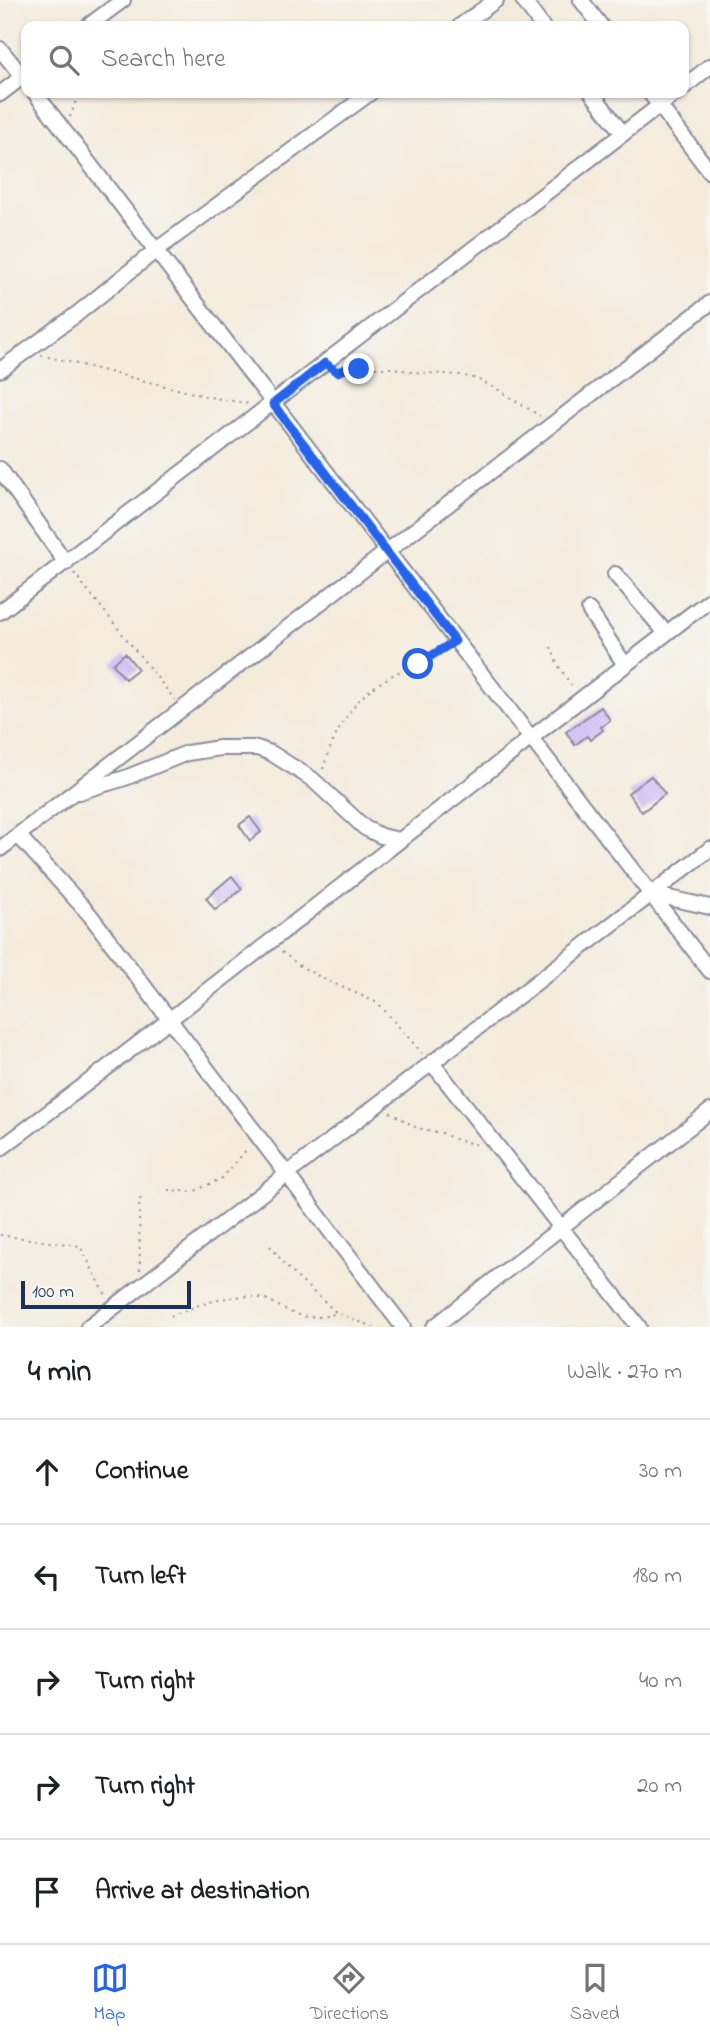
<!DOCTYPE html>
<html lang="en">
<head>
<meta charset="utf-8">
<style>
	:root { --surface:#fff; --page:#f2f2f2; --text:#202124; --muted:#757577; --line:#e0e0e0; --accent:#2563eb }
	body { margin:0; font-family:"Indie Flower",sans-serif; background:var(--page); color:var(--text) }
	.scale { position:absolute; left:21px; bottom:18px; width:170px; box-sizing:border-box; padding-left:7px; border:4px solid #1b2f5e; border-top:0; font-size:19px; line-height:24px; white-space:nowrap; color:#1b2f5e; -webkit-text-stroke:5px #f6f6f2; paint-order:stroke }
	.stop { position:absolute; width:21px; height:21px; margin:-16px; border:5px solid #2563eb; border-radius:50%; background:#fff }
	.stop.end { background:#2563eb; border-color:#fff; box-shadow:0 2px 7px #0008 }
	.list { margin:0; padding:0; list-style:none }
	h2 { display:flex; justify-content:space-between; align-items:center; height:91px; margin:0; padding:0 28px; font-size:30px }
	h2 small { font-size:23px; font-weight:400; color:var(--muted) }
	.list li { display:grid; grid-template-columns:46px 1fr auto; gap:21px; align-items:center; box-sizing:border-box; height:105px; padding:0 28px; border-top:2px solid var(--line) }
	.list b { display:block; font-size:26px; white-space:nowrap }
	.list em { font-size:23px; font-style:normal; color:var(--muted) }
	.icon { flex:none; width:38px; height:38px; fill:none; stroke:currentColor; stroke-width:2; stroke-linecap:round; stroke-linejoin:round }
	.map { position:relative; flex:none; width:710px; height:1327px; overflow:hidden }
	.search { position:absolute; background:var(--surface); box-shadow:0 2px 5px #0004; left:21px; right:21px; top:21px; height:77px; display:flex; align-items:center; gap:18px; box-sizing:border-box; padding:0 24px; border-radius:14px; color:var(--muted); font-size:26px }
	.sheet { height:616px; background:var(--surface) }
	nav { display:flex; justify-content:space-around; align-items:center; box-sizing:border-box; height:98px; border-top:2px solid var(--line); background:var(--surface); font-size:19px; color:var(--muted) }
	nav a { display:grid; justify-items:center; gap:4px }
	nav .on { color:var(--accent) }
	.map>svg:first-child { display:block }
</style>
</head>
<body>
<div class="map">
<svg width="710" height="1327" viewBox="0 0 710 1327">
	<rect width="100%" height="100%" fill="#f6f6f2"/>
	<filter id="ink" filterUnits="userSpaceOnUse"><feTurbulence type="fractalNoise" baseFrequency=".0143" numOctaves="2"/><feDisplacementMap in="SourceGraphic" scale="14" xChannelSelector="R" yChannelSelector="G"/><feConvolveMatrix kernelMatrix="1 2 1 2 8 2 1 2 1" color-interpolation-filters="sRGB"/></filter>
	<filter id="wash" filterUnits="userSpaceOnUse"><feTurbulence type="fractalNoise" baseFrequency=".00686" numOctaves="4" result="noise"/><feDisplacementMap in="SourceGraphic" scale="28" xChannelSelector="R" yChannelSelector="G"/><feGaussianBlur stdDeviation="1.57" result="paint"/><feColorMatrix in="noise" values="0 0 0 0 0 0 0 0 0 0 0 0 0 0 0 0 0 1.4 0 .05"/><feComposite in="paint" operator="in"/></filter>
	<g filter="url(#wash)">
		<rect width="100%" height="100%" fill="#f4ebdb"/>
		<g id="blocks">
			<!-- building -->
			<path fill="#c9b4f5" d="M 125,653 L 138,669 L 125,679 L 113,664 Z
				M 601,707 L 610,720 L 601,727 L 603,730 L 590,740 L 587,736 L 575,745 L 566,732 Z
				M 651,776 L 665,794 L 642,812 L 628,793 Z
				M 250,817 L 261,832 L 250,841 L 239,825 Z
				M 232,876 L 242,889 L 215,910 L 206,898 Z"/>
		</g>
	</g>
	<g filter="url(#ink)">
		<use href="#blocks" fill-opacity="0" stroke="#888d9c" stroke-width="2"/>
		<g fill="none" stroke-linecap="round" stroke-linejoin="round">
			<defs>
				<path id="street" d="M 523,0 L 542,26
					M 581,0 L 601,26
					M 88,26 L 123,0
					M 460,26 L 496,0
					M 0,49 L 26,81
					M 684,87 L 710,66
					M 35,93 L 710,971
					M 592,93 L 623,134
					M 650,93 L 710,172
					M 0,94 L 26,74
					M 0,370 L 77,314 L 155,251 L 370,93
					M 0,469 L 66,563
					M 615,574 L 666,633
					M 589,610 L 625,665
					M 0,612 L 676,93
					M 79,792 L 125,778 L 187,753 L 220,748 L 257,748 L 271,753 L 312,779 L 365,828 L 381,836 L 400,840
					M 18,835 L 90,915 L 403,1327
					M 0,849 L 710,303
					M 651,894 L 710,907
					M 432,1063 L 639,1327
					M 0,1149 C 240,969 472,781 710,600
					M 88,1327 L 710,849
					M 434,1327 L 710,1111"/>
			</defs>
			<!-- street casing -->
			<use href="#street" stroke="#888d9c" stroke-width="18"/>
			<!-- path -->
			<path stroke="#888d9c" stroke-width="2" stroke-dasharray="2 5" stroke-linecap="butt" d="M 70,117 L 79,93
				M 41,355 L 209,397 L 250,404
				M 334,371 L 339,372 L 349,368 L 394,368 L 412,372 L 461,375 L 477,379 L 497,389 L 540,416
				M 74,573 L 175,700
				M 551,647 L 558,665 L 573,688
				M 323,769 C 331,741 349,704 374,687 C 396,671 423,662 445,647
				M 282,952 L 300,966 L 328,981 L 378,1003 L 422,1053
				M 390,1112 L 417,1128 L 442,1133 L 454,1139 L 478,1145
				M 168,1190 L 193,1192 L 222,1178 L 248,1148
				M 0,1235 L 80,1246 L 107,1297
				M 270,1246 L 290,1271 L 337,1313 L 374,1327
				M 140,1270 L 139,1208 L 141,1195
				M 171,1316 C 198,1305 230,1292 260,1298 C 268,1299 274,1303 280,1307 C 300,1318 316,1320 337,1313"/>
			<!-- street -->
			<use href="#street" stroke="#fff" stroke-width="14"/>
		</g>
	</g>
	<g fill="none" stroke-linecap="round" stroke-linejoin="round" filter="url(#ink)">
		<!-- route -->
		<path stroke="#2563eb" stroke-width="9" d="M 359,369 L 349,368 L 337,372 L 325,363 L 273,404 L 455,641 L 418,664"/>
	</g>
</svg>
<div class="scale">100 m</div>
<div class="stop" style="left:418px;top:664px"></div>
<div class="stop end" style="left:359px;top:369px"></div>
<div class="search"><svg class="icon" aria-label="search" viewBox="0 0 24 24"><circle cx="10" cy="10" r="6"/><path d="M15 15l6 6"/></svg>Search here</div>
</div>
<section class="sheet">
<h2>4 min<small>Walk · 270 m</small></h2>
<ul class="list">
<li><svg class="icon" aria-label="ahead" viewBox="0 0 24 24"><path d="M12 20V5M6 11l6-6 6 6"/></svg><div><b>Continue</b></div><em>30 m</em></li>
<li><svg class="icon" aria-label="left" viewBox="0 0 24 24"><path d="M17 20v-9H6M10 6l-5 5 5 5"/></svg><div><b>Turn left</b></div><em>180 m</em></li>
<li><svg class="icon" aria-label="right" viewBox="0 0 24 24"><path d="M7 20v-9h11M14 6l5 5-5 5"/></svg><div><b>Turn right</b></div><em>40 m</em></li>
<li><svg class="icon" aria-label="right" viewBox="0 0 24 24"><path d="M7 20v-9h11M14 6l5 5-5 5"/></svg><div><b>Turn right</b></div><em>20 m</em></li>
<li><svg class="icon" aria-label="arrive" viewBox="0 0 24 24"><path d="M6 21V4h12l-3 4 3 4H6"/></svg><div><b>Arrive at destination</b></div></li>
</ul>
</section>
<nav>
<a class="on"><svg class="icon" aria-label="map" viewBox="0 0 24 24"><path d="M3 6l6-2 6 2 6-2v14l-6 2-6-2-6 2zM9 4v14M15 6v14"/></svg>Map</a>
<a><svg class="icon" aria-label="directions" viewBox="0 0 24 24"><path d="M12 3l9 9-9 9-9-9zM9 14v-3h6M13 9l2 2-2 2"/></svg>Directions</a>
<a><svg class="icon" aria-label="saved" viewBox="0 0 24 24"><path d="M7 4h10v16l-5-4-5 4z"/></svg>Saved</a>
</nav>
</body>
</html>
